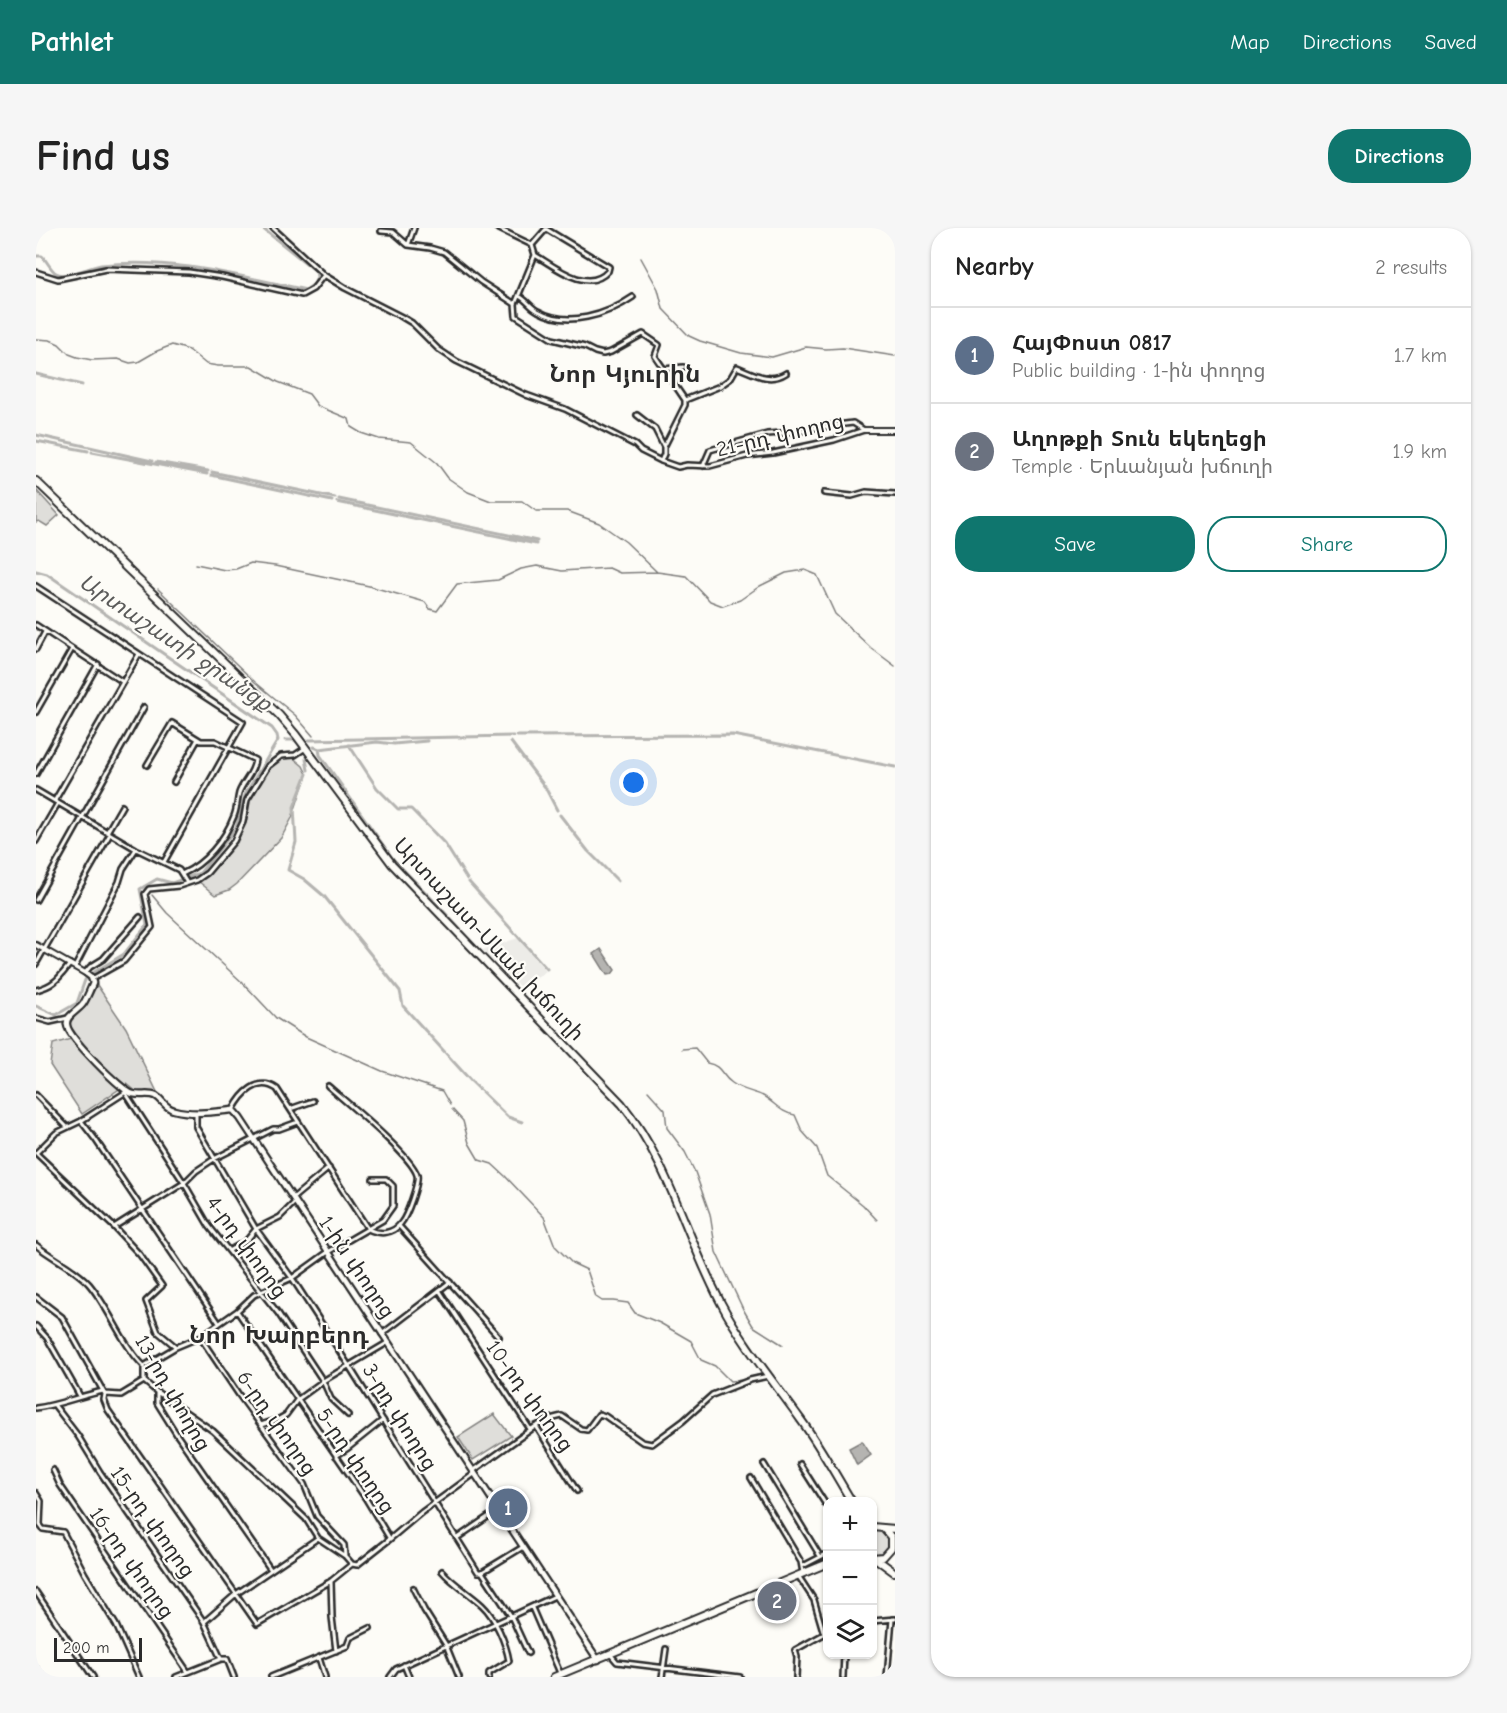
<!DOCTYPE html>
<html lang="en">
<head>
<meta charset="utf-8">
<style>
	:root { --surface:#fff; --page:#f6f6f6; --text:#222; --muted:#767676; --line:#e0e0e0; --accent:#0f766e }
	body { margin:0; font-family:"Comic Neue","Noto Sans Armenian",sans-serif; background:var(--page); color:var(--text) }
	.controls { position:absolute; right:18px; bottom:18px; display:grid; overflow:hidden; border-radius:12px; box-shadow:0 2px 4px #0004 }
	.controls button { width:54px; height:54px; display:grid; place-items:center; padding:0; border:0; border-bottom:2px solid var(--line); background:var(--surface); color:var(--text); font:30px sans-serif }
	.scale { position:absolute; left:18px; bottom:15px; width:88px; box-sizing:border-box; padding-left:6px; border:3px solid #2b2b2b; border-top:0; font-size:16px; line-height:21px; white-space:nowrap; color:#2b2b2b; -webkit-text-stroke:4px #fdfcf7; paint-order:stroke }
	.you { position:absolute; left:598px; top:555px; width:21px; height:21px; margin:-15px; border:4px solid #fff; border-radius:50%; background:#1a73e8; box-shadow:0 0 0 9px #1a73e833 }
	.badge { display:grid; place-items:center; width:39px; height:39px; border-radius:50%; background:var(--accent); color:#fff; font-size:20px; font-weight:700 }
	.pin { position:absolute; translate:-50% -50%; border:3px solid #fff; box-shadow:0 2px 6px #0006 }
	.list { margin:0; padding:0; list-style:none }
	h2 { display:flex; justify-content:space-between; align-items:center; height:78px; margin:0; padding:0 24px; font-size:26px }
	h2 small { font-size:20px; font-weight:400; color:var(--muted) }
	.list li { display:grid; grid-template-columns:39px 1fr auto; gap:18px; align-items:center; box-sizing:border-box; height:96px; padding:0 24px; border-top:2px solid var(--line) }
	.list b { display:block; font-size:22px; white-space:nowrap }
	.list p { margin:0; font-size:20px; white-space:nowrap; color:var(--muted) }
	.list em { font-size:20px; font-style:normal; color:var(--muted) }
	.actions { display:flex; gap:12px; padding:18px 24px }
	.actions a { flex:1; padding:14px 0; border:2px solid var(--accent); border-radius:24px; text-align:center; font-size:21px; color:var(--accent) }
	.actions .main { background:var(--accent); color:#fff }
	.icon { flex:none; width:33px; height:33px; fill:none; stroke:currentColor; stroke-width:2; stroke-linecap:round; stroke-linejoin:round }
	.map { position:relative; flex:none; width:859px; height:1449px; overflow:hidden; border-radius:24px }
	header { display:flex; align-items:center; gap:36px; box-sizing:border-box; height:84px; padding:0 30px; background:var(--accent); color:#fff }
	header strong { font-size:28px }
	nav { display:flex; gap:33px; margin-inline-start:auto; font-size:21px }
	.intro { display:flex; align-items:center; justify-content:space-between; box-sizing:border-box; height:144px; padding:0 36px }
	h1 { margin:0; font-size:42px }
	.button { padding:15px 27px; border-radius:24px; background:var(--accent); color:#fff; font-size:21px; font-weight:700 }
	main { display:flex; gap:36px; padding:0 36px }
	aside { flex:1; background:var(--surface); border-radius:24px; box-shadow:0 2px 4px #0004 }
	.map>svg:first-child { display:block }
</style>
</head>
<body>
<header>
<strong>Pathlet</strong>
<nav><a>Map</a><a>Directions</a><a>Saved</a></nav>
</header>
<div class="intro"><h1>Find us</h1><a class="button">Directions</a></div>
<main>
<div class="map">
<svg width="859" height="1449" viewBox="0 0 859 1449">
	<rect width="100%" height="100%" fill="#fdfcf7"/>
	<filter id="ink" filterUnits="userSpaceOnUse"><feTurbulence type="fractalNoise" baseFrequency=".0167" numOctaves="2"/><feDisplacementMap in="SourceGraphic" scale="12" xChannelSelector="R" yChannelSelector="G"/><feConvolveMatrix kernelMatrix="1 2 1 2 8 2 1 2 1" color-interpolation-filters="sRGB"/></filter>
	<g filter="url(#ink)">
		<!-- built -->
		<path fill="#edece8" d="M 482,710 L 510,743 L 486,761 L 446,722 Z"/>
		<!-- green -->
		<path fill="#dfdeda" stroke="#858482" stroke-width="1.5" d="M 0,262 L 23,287 L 11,298 L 3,293 L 0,294 Z
			M 255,528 L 267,538 L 271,546 L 256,590 L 245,610 L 201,656 L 193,662 L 179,667 L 162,653 L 195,618 L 207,595 L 211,572 L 228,545 L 243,529 Z
			M 61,757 L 90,800 L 123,868 L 112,863 L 102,865 L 91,856 L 46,886 L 14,837 L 17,816 L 35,811 L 31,794 L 49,779 Z
			M 458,1186 L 475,1208 L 437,1232 L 422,1209 Z
			M 837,1301 L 846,1302 L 852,1308 L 852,1320 L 843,1327 L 837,1327 Z"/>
		<!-- water -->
		<path fill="#b5b4b1" stroke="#7e7d7b" stroke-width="1.5" d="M 565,721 L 579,742 L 576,746 L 571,747 L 558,726 Z
			M 826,1213 L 835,1227 L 821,1237 L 813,1220 Z"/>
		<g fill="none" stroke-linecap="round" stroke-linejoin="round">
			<!-- stream -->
			<path stroke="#7e7d7b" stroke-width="1.5" d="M 605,30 L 622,61 L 627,81 L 653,108 L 664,113 L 705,125 L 736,129 L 770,119 L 790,121 L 807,120 L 859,128
				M 0,111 L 14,112 L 23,116 L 33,126 L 41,129 L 56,132 L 82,131 L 94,135 L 102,134 L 121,123 L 136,117 L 153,122 L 170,136 L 182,138 L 215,138 L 242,154 L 273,166 L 282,178 L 313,191 L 315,199 L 325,205 L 343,211 L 375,214 L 401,235 L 412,250 L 432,264 L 455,273 L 486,273 L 500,283 L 531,283 L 563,295 L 590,314 L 621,344
				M 160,336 L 189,342 L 200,341 L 215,335 L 239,338 L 333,358 L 389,374 L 394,381 L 401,383 L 421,356 L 462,352 L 485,341 L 501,338 L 526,343 L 573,340 L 584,345 L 621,344 L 650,348 L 674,373 L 687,378 L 704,372 L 724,358 L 750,345 L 769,342 L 781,347 L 799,386 L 835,420 L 859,438
				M 122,361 L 219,454 L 259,487 L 277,508
				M 116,667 L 131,685 L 208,756 L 240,790 L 270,809 L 346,843 L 406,863 L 414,877
				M 646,821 L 659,820 L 671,835 C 687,838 684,847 696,855 C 707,863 717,863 727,868 C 738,874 746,886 759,887 L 766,903 L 781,920 L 791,948 L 827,977 L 841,992
				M 612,863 L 629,882 L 631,900 L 649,924 L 659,944 L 674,986 L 680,1024 L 707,1081 L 717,1098 L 747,1117
				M 416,881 L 427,893 L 433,915 L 443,932 L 456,936 L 469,948 L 508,989 L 519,1018 L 536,1035 L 551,1042 L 560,1069 L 566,1073 L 577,1073 L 592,1075 L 599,1085 L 624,1095 L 655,1113 L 665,1132 L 679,1138 L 694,1153 L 707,1152 L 725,1146"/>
			<!-- canal -->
			<path stroke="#b5b4b1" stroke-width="3" d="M 0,28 L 6,28 C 11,33 15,42 20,45 C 29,51 54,39 65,37 C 135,29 203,48 270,62 L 278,56 L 281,49 L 280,43 L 226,0
				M 0,146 L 46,157
				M 0,207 L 116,233
				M 0,213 L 52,223
				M 56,224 L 171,246
				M 120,234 L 172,243
				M 176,244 L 299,270
				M 175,247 L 296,273
				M 303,271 L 501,313
				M 301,274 L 500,316
				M 0,343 L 11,346 L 236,500 L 241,507 L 242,512 L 210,565 L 200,600 L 164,645 L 136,655 L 121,651 L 104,661 L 111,697 L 88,726 L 55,746 L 49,752 L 41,775 L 20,787 L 0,778
				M 481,508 L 697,507 L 859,539
				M 249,512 L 258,512
				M 273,512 L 477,508
				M 475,514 L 509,559 L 521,582
				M 313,517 L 341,560 L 362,581 L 375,581 L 379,585 L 409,616 L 431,651
				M 278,519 L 283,521 L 341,514 L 358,516 L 391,513
				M 283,521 L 284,527 L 357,631 L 397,672
				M 270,531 L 272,542
				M 271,546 L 258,579 L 260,614 L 252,642 L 268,651 L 288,668 L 364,763 L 367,778 L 435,853 L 472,889 L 486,894
				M 524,587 L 552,623 L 582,653
				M 433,654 L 511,741
				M 399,674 L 444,723"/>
			<defs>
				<path id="minor" d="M 237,0 L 288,47 L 309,60 L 366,89 L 376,95 L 402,121 L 420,133 L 490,167 L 529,181 L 599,217 L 605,223 L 625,233 L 642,239 L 651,237 L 674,238 L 711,228 L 737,225 L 798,212 L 828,202
					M 461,0 L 496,17 L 499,27 L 479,76 L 480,88 L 516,111 L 549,119 L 559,124 L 567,126 L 575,124 L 607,106 L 623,117 L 619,128 L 649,172 L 649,177 L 628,219 L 628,226 L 625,233
					M 345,3 L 357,4 L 372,17 L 394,20 L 408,24 L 445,54 L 479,76
					M 372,17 L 378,0
					M 496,17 L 510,1 L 573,39 L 572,43 C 552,66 519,39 499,27
					M 0,44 L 22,51 L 70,41 L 153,44 L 186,49 L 266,67 L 277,61 L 288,47
					M 483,68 C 491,72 494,79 502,83 C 532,100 571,87 597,69
					M 628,141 L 647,139
					M 649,172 L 684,158 L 694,151 L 701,139 C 717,145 733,156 750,145
					M 601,187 L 619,201 L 628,219
					M 667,238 L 674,222 L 731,206 L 762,204 L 777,200 L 817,195 L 828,202
					M 788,265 L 816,268 L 830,264 L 859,266
					M 0,358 L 207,494 L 128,634
					M 0,397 L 87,454
					M 0,421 L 9,404
					M 0,484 L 36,421
					M 111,537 L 136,495 L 165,513 L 179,513 L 219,532 C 217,547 207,553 203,565 C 201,573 201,581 198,588 C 189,612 169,636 146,646
					M 0,546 L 62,436
					M 138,554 L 162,511
					M 0,562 L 100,621 L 143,642 L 151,655
					M 19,572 L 103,426
					M 71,604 L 86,578
					M 0,613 L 22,575
					M 0,672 L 108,479
					M 0,736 L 74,606
					M 39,739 L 83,654 L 87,641 L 100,621
					M 49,745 L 54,739 L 67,731 L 104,689
					M 56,751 L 88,733 L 116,699 L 109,666 L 113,661 L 143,658 L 161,652 L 171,645 L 198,613 L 207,594 L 211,572 L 232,538 L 245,528 L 259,527 L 268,521
					M 0,762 C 18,758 23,750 34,736
					M 0,790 L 14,794 L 32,790
					M 89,864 L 148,955 L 173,998 L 242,1085 L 287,1153 L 295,1171 L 312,1187
					M 0,867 L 31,899
					M 254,881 L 277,873
					M 197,882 C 206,865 222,848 241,861 L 332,1001 C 344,1007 357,1006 365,995 C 371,988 383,955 381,947 C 375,927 310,874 292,858
					M 160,885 L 160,899 L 220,1001 L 256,1050 L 313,1138 L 442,1344 L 446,1344 L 475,1388 L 492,1425
					M 45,893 L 59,911 L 183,1095
					M 0,925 L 78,999 L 104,1027 L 126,1058 L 110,1073 L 122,1104 L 140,1119
					M 0,925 L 20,905 L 45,893 L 90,864
					M 257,970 L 293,940
					M 363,998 L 463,1109
					M 78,999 L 148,955 L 160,943 L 178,931 L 237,901 L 243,901 L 262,894
					M 0,1017 C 17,1031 39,1040 53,1056 C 74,1081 86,1117 108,1138 L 108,1153 L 121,1164 L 177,1203 L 270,1291 L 282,1310 L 309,1328 L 316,1336 L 321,1337 L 354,1311
					M 194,1022 L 210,1013 L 220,1001 L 244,989 L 259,974
					M 403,1062 L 494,1201
					M 0,1069 L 26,1089 L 67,1163
					M 201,1083 L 330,1271 L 354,1311 L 386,1284 L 438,1246
					M 0,1098 L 11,1110 L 44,1168
					M 346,1106 L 414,1054
					M 164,1109 L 203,1167 L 268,1256 L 281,1288 L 308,1317 L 309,1328
					M 108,1138 L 140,1119 L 164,1109 L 201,1083 L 218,1067 L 256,1050 L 292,1024 L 347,992 L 357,978 L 357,958 L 350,951 L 337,951
					M 121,1164 L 121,1175 L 141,1207 L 235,1342
					M 69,1166 L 68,1172 L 72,1182 L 221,1396 L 295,1353 L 316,1336
					M 19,1178 L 42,1208 L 64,1244 L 168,1394 L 185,1431
					M 0,1180 C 23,1177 44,1168 67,1163 L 69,1166 L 85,1167 L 108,1153
					M 225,1197 L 243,1191 L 250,1187 L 261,1172 L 287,1153 L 351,1115
					M 500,1198 L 514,1191 L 526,1188 L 545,1201 L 551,1202 L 563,1186 L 569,1188 L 606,1214 L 616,1216 L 647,1193 L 676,1167 L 714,1152 L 732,1148
					M 300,1228 L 312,1220 L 347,1192
					M 728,1236 L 784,1328
					M 764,1236 L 792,1280
					M 17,1242 L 24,1257 L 152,1444
					M 437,1243 L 500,1198 L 541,1263
					M 715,1250 L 765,1334 L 767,1345
					M 0,1265 L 5,1273 L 4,1297 L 7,1301 L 27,1304 L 49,1346 L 80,1397 L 103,1449
					M 421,1310 L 462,1282
					M 767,1338 L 792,1325
					M 406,1343 C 417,1356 433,1365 446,1377 C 459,1389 470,1415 473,1433 L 453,1445 L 453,1449
					M 446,1344 L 487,1319
					M 295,1353 L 296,1389 L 300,1423
					M 377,1360 L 388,1382 L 410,1417 L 423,1449
					M 0,1364 L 57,1449
					M 496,1380 L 524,1445
					M 836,1393 L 859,1391
					M 168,1394 L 200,1366 L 282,1310
					M 575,1427 L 581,1434 L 704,1449
					M 283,1430 L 289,1449
					M 368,1437 L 373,1449
					M 0,1441 L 6,1449
					M 140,1449 L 185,1431 L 191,1431 L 198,1449
					M 235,1449 L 311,1418 L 314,1410 L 334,1400
					M 354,1449 L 360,1441 L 519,1368
					M 626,1449 L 630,1421
					M 760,1449 L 761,1429 L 759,1422 L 788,1406 L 778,1372 L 763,1349
					M 807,1449 L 808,1426
					M 851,1449 L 856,1391"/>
				<path id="tertiary" d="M 828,202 L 859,202
					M 0,717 L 51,746"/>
				<path id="secondary" d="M 51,746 L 55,749 L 57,755 C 54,762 51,770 47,776 C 42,783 29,788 31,797 C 32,809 86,863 97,866 C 105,868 113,865 120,868 C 127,872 129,880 138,882 C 157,887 177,884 197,882 L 204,890 L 562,1432"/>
				<path id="primary" d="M 0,253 L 243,487 L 260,507 L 356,636 L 586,876 C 633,935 650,1009 685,1075 C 707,1117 738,1154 765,1192 C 784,1218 799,1246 816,1274
					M 836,1299 L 859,1301
					M 836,1330 L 847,1329 L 855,1320 L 855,1309 L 848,1301
					M 839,1330 L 858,1344
					M 518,1449 L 792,1335"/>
			</defs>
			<!-- minor casing -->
			<use href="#minor" stroke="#2b2b2b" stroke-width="8"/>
			<!-- tertiary casing -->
			<use href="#tertiary" stroke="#2b2b2b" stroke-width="8"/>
			<!-- secondary casing -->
			<use href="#secondary" stroke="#2b2b2b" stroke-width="9"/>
			<!-- primary casing -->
			<use href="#primary" stroke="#2b2b2b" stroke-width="10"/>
			<!-- minor -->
			<use href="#minor" stroke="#fdfcf7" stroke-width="3"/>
			<!-- tertiary -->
			<use href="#tertiary" stroke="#fdfcf7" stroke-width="4"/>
			<!-- secondary -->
			<use href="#secondary" stroke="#fdfcf7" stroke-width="4.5"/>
			<!-- primary -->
			<use href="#primary" stroke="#fdfcf7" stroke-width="6"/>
		</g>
	</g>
	<g text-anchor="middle" stroke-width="4.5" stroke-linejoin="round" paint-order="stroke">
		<!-- street labels -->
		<g font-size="21" fill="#2b2b2b" stroke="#fdfcf7">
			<text transform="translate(744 207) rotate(-13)" y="7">21-րդ փողոց</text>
			<text transform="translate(453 711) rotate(47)" y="7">Արտաշատ-Սևան խճուղի</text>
			<text transform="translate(211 1019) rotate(54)" y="7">4-րդ փողոց</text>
			<text transform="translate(321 1039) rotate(56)" y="7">1-ին փողոց</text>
			<text transform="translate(137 1165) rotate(60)" y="7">13-րդ փողոց</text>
			<text transform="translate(494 1168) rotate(54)" y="7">10-րդ փողոց</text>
			<text transform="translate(364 1189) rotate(58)" y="7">3-րդ փողոց</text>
			<text transform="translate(241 1195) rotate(55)" y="7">6-րդ փողոց</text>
			<text transform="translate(320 1233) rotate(56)" y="7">5-րդ փողոց</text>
			<text transform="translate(117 1294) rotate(55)" y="7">15-րդ փողոց</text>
			<text transform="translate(96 1335) rotate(55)" y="7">16-րդ փողոց</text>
		</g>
		<!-- water labels -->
		<g font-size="22" font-style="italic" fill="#5b5b5a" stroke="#fdfcf7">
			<text transform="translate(140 414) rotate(34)" y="8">Արտաշատի ջրանցք</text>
		</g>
		<!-- quarter labels -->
		<g font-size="24" font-weight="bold" fill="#2b2b2b" stroke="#fdfcf7">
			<text x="589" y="154">Նոր Կյուրին</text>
			<text x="243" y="1115">Նոր Խարբերդ</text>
		</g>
	</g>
</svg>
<div class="controls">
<button>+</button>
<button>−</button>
<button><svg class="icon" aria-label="layers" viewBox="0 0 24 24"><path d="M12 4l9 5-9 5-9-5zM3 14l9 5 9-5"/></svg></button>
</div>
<div class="scale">200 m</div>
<div class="you"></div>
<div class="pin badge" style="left:472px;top:1280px;background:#5c6f8a">1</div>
<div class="pin badge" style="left:741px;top:1373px;background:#6b7280">2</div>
</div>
<aside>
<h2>Nearby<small>2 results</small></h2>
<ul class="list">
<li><span class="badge" style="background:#5c6f8a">1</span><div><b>ՀայՓոստ 0817</b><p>Public building · 1-ին փողոց</p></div><em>1.7 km</em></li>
<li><span class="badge" style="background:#6b7280">2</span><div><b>Աղոթքի Տուն եկեղեցի</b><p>Temple · Երևանյան խճուղի</p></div><em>1.9 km</em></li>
</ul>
<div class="actions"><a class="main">Save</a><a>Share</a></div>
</aside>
</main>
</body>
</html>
